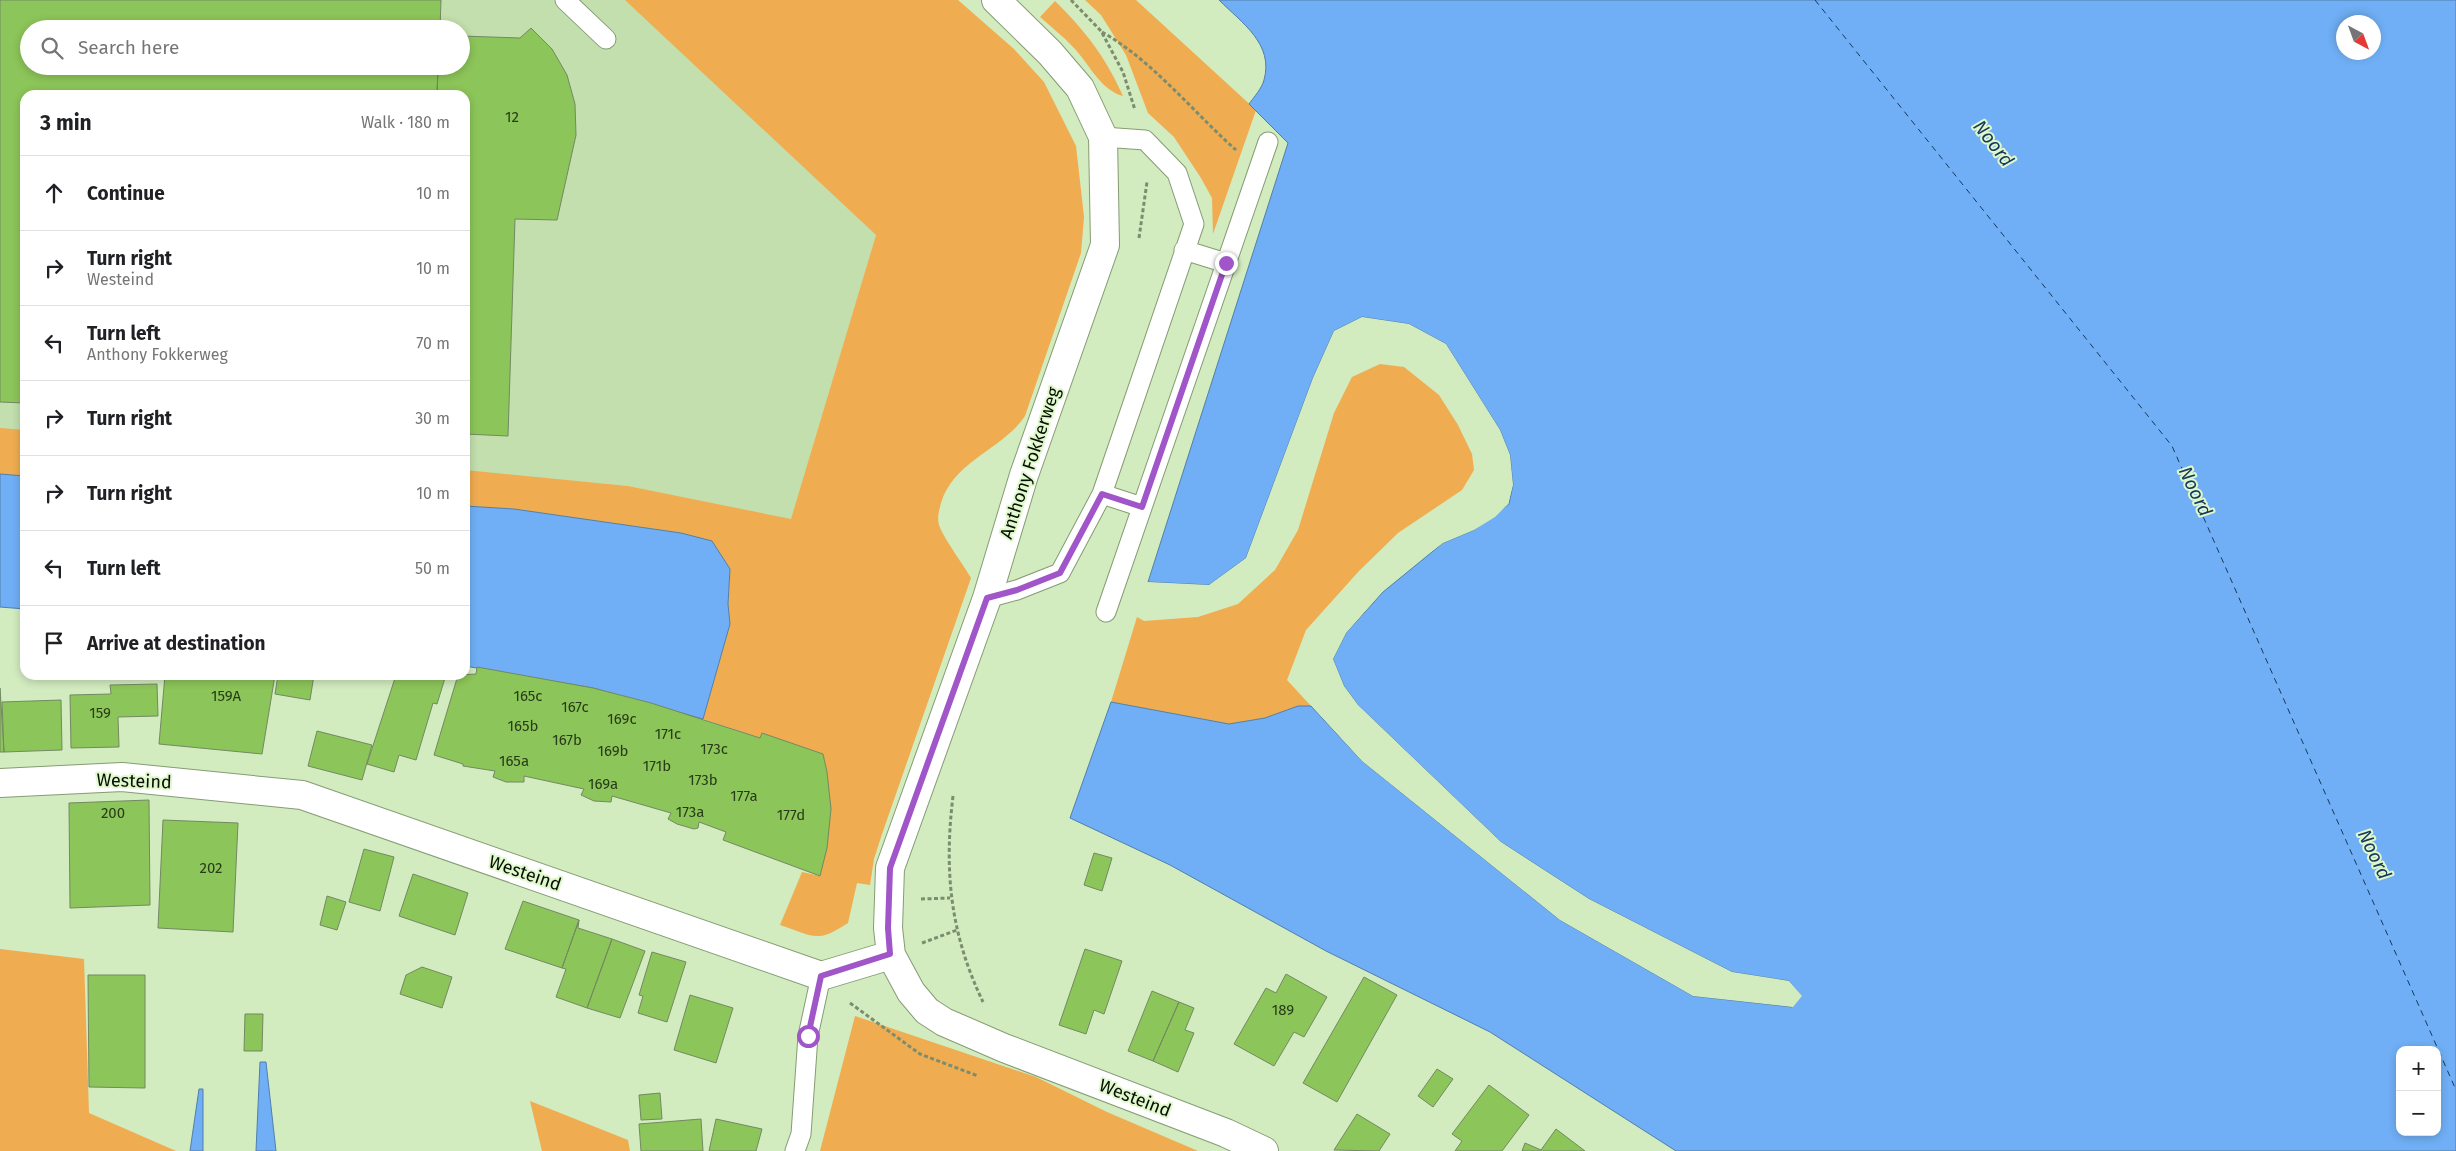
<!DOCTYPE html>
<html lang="en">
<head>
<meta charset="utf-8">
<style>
	:root { --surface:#fff; --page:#f6f6f6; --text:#202124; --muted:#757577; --line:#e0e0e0 }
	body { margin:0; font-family:"Fira Sans",sans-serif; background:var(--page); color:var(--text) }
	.controls { position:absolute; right:15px; bottom:15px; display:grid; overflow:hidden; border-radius:10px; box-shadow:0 2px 8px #0003 }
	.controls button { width:45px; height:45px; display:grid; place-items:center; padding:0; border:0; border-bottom:1px solid var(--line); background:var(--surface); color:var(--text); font:25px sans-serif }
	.compass { position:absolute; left:2336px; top:15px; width:45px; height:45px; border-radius:50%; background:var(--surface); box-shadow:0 2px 8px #0003; rotate:139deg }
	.stop { position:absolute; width:15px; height:15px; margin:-11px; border:4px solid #a055c8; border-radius:50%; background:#fff }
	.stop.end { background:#a055c8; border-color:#fff; box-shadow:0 1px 5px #0008 }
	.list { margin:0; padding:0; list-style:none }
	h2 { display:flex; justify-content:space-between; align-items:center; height:65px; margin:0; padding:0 20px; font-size:21px }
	h2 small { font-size:16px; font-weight:400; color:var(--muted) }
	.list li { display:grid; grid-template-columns:32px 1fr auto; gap:15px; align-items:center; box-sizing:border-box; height:75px; padding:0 20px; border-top:1px solid var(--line) }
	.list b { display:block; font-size:19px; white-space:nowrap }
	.list p { margin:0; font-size:16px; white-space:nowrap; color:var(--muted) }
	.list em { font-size:16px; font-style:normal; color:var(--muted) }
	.icon { flex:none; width:28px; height:28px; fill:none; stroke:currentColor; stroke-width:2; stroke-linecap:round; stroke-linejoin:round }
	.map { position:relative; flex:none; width:2456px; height:1151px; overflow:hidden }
	.search { position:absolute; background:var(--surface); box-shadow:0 2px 8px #0003; left:20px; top:20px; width:450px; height:55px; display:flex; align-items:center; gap:12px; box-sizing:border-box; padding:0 18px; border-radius:28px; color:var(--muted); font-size:19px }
	.panel { position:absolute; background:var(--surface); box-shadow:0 2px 8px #0003; left:20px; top:90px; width:450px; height:590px; border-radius:15px }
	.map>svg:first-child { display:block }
</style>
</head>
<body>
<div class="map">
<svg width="2456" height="1151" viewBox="0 0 2456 1151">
	<rect width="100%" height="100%" fill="#d2ebbf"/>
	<!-- built -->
	<path fill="#c2dfad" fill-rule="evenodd" d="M 0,0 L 629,0 L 876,235 L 791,520 L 628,486 L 465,471 L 465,95 L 25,95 L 25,432 L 0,429 ZM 29,29 L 461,29 L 461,66 L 29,66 Z"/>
	<!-- green -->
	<path fill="#efac51" d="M 625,0 L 958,0 L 1014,49 L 1044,82 L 1076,146 L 1084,217 L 1081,253 L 1025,416 C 1002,450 954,460 941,503 C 939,510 937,518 939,525 C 944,539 963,564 971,578 L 881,837 L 874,859 L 870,885 L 857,883 L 848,923 C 816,944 814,936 780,925 L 802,872 L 820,876 C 830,834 833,796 823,754 L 762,733 L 760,738 L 703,719 L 730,624 L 728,604 L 730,569 L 681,533 L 514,509 L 465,506 L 465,470 L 628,486 L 791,519 L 876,235 Z
		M 1085,0 L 1136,0 L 1256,110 L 1213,234 L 1212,198 L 1201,178 L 1174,137 L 1148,113 L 1126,55 L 1101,15 Z
		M 1055,1 C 1086,32 1105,56 1123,96 C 1100,90 1089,63 1073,47 C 1063,36 1051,27 1040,17 Z
		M 1380,364 L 1404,367 L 1439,395 L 1458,425 L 1472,454 L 1474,470 L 1462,490 L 1398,533 L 1359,571 L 1306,630 L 1287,680 L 1311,706 L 1298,706 L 1265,718 L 1229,724 L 1111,702 L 1137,617 L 1144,621 L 1198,617 L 1238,604 L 1275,570 L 1298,530 L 1334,413 L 1352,377 Z
		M 0,428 L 25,430 L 25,476 L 0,474 Z
		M 0,949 L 84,959 L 89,1113 L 176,1151 L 0,1151 Z
		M 855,1016 L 1036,1077 L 1107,1112 L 1198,1151 L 820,1151 Z
		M 530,1101 L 628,1140 L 630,1151 L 542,1151 Z"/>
	<!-- water -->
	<path fill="#70aff5" stroke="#507fac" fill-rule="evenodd" d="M 1219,0 L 2456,0 L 2456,1151 L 1676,1151 L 1490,1032 L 1326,951 L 1170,865 L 1070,818 L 1111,702 L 1229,724 L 1265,718 L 1298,706 L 1311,706 L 1362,761 L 1560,920 L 1693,996 L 1792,1007 L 1801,996 L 1789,981 L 1732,972 L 1589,899 L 1501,842 L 1358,705 L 1344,686 L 1333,659 L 1346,633 L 1383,592 L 1443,543 L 1474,530 L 1509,504 L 1513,485 L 1510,455 L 1500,430 L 1446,344 L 1409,324 L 1362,317 L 1334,331 L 1313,378 L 1246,558 L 1209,585 L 1148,582 L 1288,143 L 1249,104 C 1254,97 1262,88 1264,80 C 1274,44 1242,23 1219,0 ZM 2344,22 L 2374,22 L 2374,52 L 2344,52 ZM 2400,1050 L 2437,1050 L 2437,1132 L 2400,1132 Z
		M 0,474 L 25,476 L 25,609 L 0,607 Z
		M 465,506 L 514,509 L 681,533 L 712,541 L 730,569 L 728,604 L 730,624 L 703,719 L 593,688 L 465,666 Z
		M 260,1062 L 266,1062 L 276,1151 L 256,1151 Z
		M 199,1089 L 203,1089 L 203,1151 L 190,1151 Z"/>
	<!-- pier -->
	<path fill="#d2ebbf" d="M 1362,317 L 1409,324 L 1446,344 L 1500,430 L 1510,455 L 1513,485 L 1508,504 L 1495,517 L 1474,530 L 1443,543 L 1405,571 L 1382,592 L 1346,633 L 1333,659 L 1344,686 L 1358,705 L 1501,842 L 1589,899 L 1732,972 L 1789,981 L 1802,996 L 1793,1007 L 1693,996 L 1560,920 L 1362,761 L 1309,703 L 1313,704 L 1364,759 L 1561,918 L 1693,993 L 1791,1004 L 1798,996 L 1788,984 L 1731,974 L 1588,902 L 1499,844 L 1356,707 L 1342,687 L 1330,659 L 1344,631 L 1381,590 L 1404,569 L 1441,541 L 1473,528 L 1506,503 L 1510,485 L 1507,456 L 1498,431 L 1444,346 L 1408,326 L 1363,319 L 1336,333 L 1316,379 L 1248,560 L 1209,587 L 1148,584 L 1148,582 L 1209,585 L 1246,558 L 1313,378 L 1334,331 Z"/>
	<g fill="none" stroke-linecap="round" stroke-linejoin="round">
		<!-- ferry -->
		<path stroke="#17385b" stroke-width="1" stroke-dasharray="6 5" stroke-linecap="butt" d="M 1815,0 L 2172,446 L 2456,1090"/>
	</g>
	<!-- building -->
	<path fill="#8cc559" stroke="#738962" d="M 0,0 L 441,0 L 440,29 L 29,29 L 29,66 L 438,66 L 437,95 L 25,95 L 25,403 L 0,402 Z
		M 531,28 L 552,49 L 567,75 L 575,104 L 576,135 L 557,220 L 515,219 L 508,436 L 465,434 L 465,95 L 437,95 L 438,66 L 461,66 L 461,36 L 520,38 Z
		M 477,667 L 593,688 L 651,703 L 760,738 L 762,733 L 823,754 L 827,772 L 831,809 L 827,848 L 820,876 L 723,840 L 726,832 L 699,822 L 698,828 L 694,829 L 677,824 L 668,819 L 671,813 L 612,796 L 611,802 L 594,801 L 581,795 L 584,789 L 524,776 L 524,782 L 506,782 L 493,777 L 495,771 L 463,766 L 463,764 L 434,755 L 458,675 L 476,674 Z
		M 165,675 L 275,675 L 262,754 L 159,744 Z
		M 278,675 L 314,675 L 310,700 L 275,694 Z
		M 396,675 L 436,675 L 445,678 L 437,704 L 433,703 L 416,760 L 399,755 L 394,772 L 367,764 Z
		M 157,684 L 158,716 L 118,717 L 119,747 L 71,748 L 70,695 L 111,694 L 110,685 Z
		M 0,688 L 4,752 L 0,752 Z
		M 61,700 L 62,750 L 4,752 L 2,702 Z
		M 317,731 L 372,745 L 362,780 L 308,766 Z
		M 149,800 L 150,905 L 70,908 L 69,803 Z
		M 163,820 L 238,823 L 233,932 L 158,928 Z
		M 364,849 L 394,857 L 380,911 L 349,902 Z
		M 1094,853 L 1112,858 L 1102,891 L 1084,885 Z
		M 413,874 L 468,893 L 455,935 L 399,916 Z
		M 327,896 L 346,902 L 337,930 L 320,925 Z
		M 523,901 L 579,920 L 562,968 L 505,949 Z
		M 579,920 L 578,928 L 612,939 L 587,1008 L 556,997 L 566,969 L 562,968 Z
		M 612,939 L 645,951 L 620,1018 L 587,1008 Z
		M 1085,949 L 1122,961 L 1104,1014 L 1094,1010 L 1086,1034 L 1059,1025 Z
		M 652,952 L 686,962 L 667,1022 L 638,1013 L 643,996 L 639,995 Z
		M 422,967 L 452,977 L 442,1008 L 400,994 L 406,975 Z
		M 1286,974 L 1327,997 L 1304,1037 L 1294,1032 L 1274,1066 L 1234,1044 L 1266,988 L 1276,993 Z
		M 88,975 L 145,975 L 145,1088 L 89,1087 Z
		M 1364,977 L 1397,995 L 1337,1102 L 1303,1083 Z
		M 1152,991 L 1179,1002 L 1153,1061 L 1128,1051 Z
		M 690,995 L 733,1008 L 716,1063 L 674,1050 Z
		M 1179,1002 L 1194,1008 L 1185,1030 L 1194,1033 L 1178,1072 L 1153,1061 Z
		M 245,1014 L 263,1014 L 262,1051 L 244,1051 Z
		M 1437,1069 L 1453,1079 L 1433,1107 L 1418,1096 Z
		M 1489,1085 L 1529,1115 L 1502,1151 L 1455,1151 L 1462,1141 L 1452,1134 Z
		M 660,1093 L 662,1119 L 641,1120 L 639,1095 Z
		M 1357,1114 L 1390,1134 L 1379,1151 L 1334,1150 Z
		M 701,1119 L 703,1151 L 641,1151 L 639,1124 Z
		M 716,1119 L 762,1129 L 756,1151 L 709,1151 Z
		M 1556,1129 L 1585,1151 L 1522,1151 L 1525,1143 L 1541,1150 Z"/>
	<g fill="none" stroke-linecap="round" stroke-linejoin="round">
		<defs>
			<path id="service" d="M 565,0 L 606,39
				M 1184,250 L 1226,263
				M 1102,494 L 1142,507
				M 987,598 L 1017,590 L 1060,573 L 1102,494 L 1194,224 L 1177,173 L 1145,140 L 1103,137
				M 1106,612 L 1268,142
				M 795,1151 L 801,1134 L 808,1036 L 821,976"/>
			<path id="minor" d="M 996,0 L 1050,53 L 1080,88 L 1103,137 L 1105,245 L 1024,475 L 987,598 L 890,868 L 888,928 L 891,955 L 911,992 L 927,1011 L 944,1022 L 1004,1048 L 1226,1133 L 1264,1151
				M 0,783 L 122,777 L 302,795 L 821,976 L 891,955"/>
		</defs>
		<!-- service casing -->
		<use href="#service" stroke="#859c74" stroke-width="21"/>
		<!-- minor casing -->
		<use href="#minor" stroke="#859c74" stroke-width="30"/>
		<!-- path -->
		<path stroke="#7b8d6e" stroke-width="3" stroke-dasharray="4 2.5" stroke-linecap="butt" d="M 1071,0 L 1101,31 L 1123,72 L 1135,110
			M 1102,32 C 1153,61 1192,111 1236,150
			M 1139,238 L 1147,182
			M 953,796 C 944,871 950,933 983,1002
			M 921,899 L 950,898
			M 922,943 L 957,930
			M 850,1003 L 920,1054 L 978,1076"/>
		<!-- service -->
		<use href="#service" stroke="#fff" stroke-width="19"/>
		<!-- minor -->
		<use href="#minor" stroke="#fff" stroke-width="28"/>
	</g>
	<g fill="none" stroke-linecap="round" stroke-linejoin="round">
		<!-- route -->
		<path stroke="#a055c8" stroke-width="6" d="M 808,1036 L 821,976 L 890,954 L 888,928 L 890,868 L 987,598 L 1017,590 L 1060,573 L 1102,494 L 1142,507 L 1226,263"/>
	</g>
	<g text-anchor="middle" stroke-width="4" stroke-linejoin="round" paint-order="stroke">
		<!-- number labels -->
		<g font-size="15" fill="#283c18">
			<text x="512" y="122">12</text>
			<text x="226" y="701">159A</text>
			<text x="528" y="701">165c</text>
			<text x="575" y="712">167c</text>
			<text x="100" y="718">159</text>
			<text x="622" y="724">169c</text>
			<text x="523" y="731">165b</text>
			<text x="668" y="739">171c</text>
			<text x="567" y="745">167b</text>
			<text x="714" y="754">173c</text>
			<text x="613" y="756">169b</text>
			<text x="514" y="766">165a</text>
			<text x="657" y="771">171b</text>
			<text x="703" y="785">173b</text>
			<text x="603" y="789">169a</text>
			<text x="744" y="801">177a</text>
			<text x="690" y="817">173a</text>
			<text x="113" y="818">200</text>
			<text x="791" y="820">177d</text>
			<text x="211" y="873">202</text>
			<text x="1283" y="1015">189</text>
		</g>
		<!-- street labels -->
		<g font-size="18" fill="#070e02" stroke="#dff8cc">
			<text transform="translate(1030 463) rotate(-72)" y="6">Anthony Fokkerweg</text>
			<text transform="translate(134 781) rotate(2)" y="6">Westeind</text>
			<text transform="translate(525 873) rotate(19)" y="6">Westeind</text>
			<text transform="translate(1135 1098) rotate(21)" y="6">Westeind</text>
		</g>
		<!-- water labels -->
		<g font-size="19" font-style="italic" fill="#17385b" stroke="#dff8cc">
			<text transform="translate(1994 143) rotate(52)" y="7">Noord</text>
			<text transform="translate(2196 491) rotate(64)" y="7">Noord</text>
			<text transform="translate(2375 854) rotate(64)" y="7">Noord</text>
		</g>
	</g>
</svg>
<div class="controls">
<button>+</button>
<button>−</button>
</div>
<svg class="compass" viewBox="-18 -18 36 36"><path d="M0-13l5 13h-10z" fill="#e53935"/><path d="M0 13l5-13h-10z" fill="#757577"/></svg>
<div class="stop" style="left:808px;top:1036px"></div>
<div class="stop end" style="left:1226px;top:263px"></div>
<div class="search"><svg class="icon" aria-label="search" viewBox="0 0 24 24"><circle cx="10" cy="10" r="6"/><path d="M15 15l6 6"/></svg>Search here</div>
<section class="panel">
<h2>3 min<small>Walk · 180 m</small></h2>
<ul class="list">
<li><svg class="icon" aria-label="ahead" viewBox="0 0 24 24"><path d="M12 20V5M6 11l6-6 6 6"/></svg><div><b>Continue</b></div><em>10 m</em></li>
<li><svg class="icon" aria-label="right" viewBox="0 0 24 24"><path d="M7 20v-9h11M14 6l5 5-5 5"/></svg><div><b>Turn right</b><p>Westeind</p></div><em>10 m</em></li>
<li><svg class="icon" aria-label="left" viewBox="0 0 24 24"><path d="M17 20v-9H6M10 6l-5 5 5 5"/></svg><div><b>Turn left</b><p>Anthony Fokkerweg</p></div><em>70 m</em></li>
<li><svg class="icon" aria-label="right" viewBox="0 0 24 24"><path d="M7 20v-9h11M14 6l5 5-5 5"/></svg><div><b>Turn right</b></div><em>30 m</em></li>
<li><svg class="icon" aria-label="right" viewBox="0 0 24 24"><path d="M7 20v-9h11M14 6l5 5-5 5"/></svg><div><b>Turn right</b></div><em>10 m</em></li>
<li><svg class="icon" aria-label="left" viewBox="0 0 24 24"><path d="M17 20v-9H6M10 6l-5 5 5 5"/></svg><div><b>Turn left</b></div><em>50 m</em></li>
<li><svg class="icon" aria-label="arrive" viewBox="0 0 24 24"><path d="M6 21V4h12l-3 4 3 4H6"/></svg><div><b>Arrive at destination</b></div></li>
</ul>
</section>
</div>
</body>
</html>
